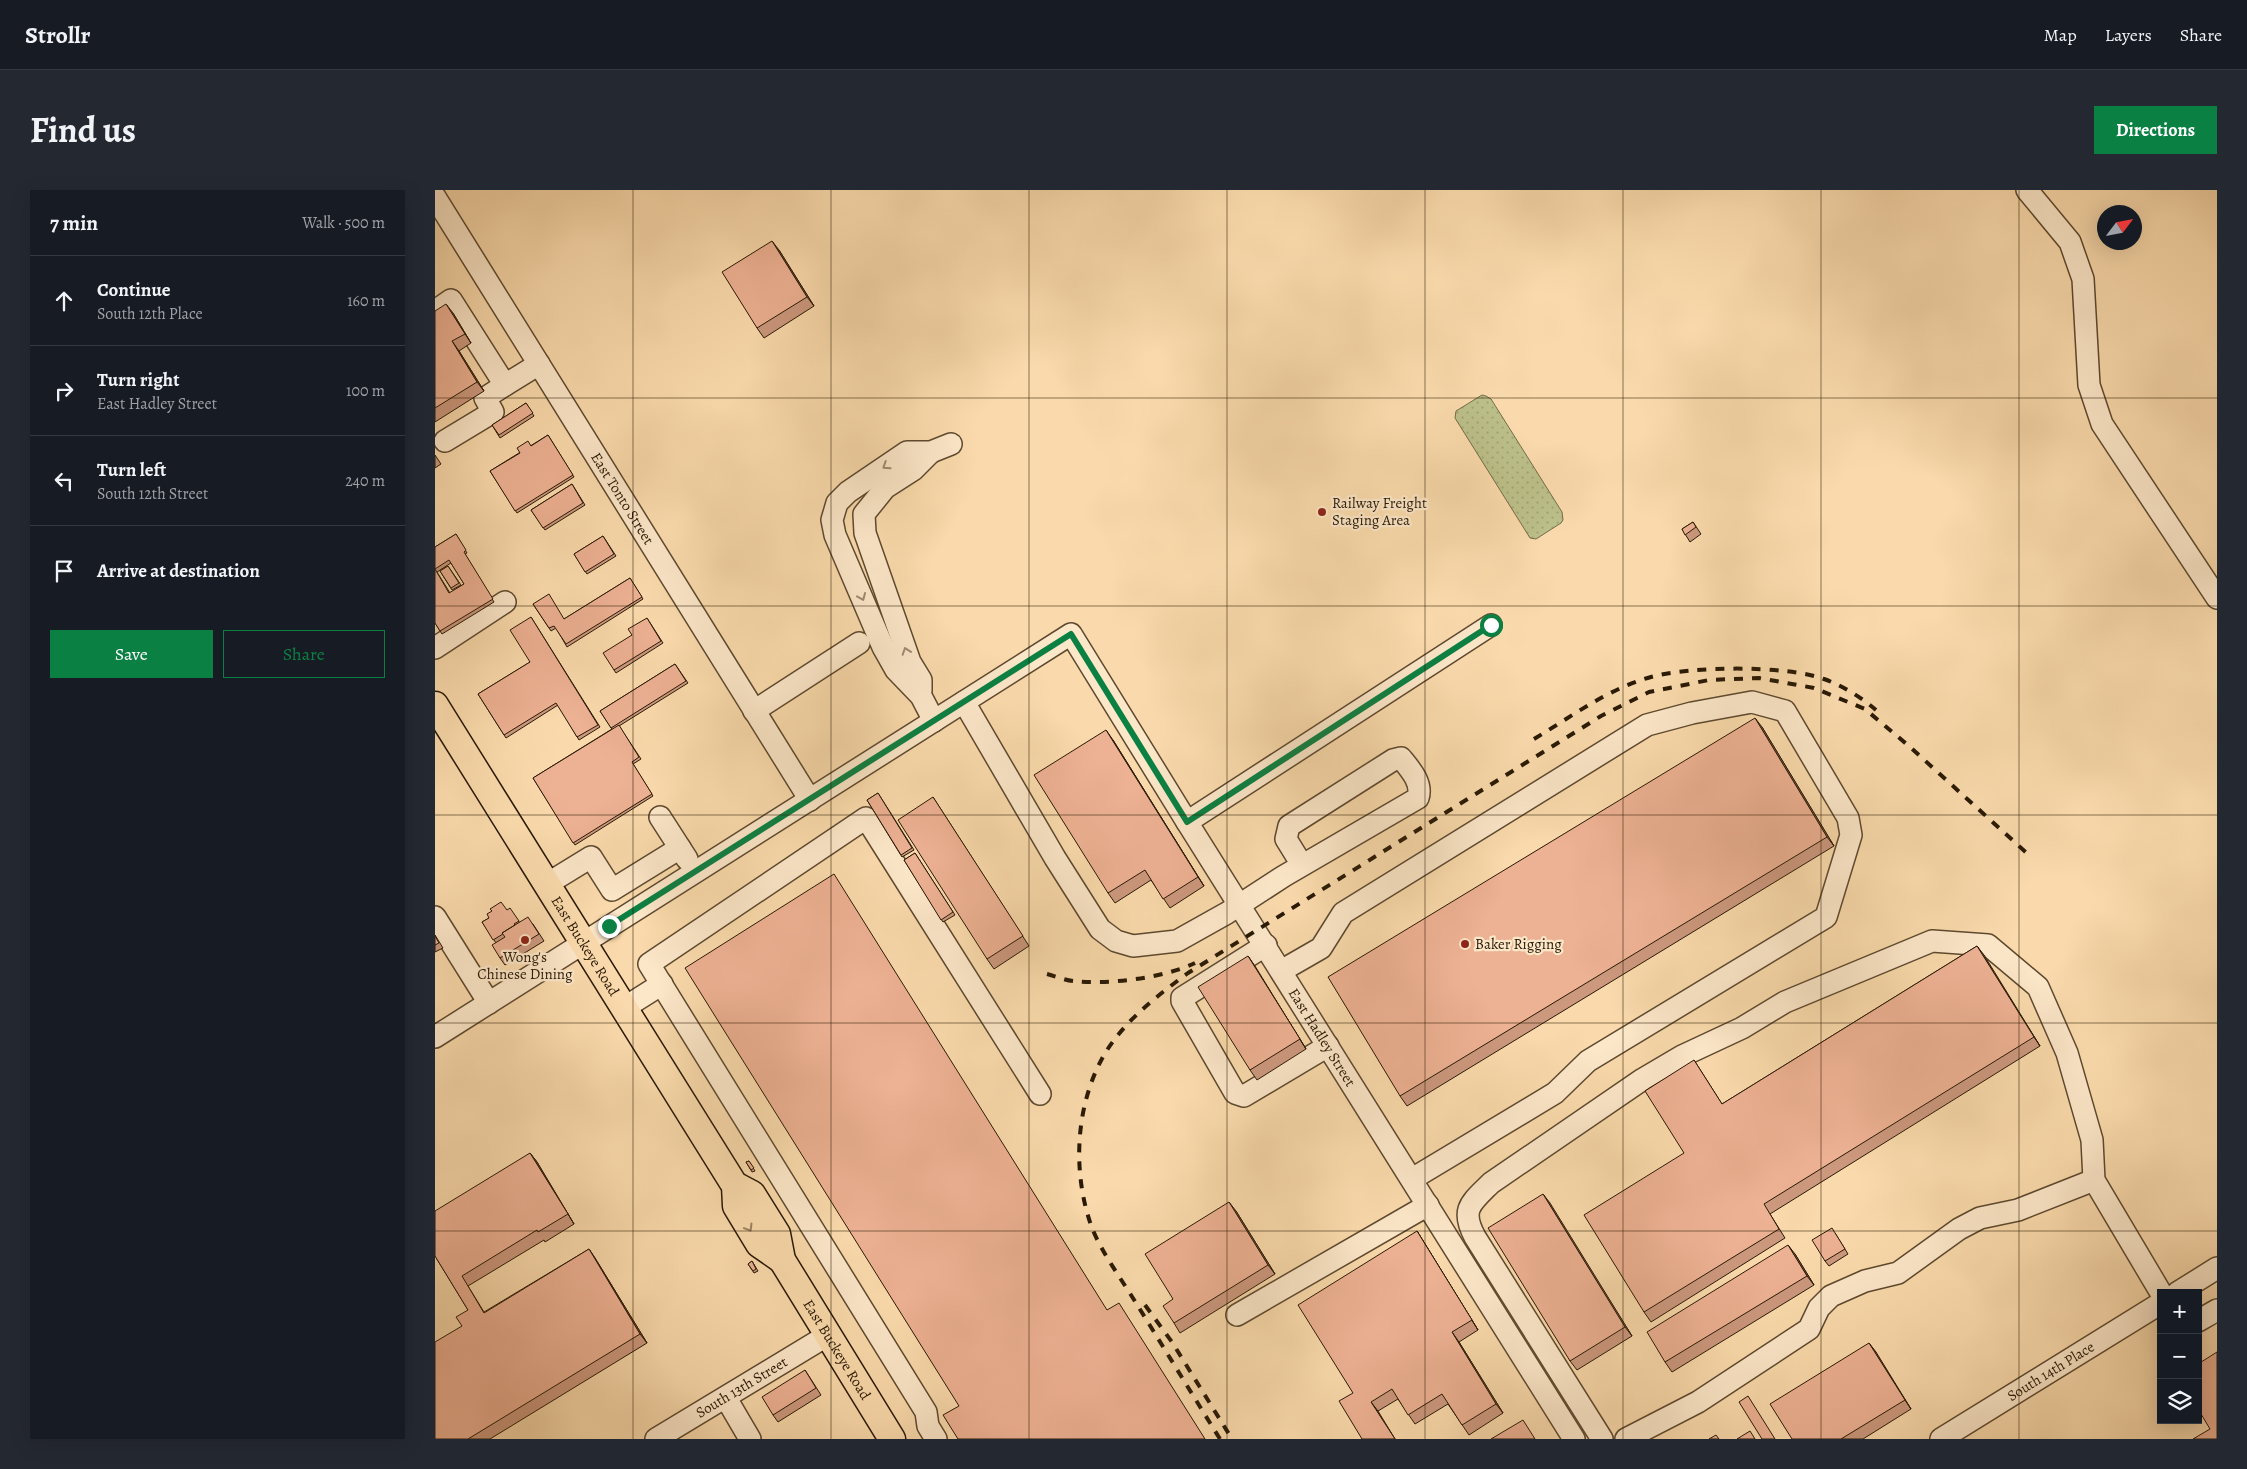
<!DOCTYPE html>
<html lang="en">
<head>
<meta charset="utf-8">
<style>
	:root { --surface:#171b24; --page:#242831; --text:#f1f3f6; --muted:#9ea1a6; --line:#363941; --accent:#0b8043 }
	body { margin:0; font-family:Alegreya,serif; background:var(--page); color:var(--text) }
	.controls { position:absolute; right:15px; bottom:15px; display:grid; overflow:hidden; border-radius:0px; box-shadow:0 5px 20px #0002 }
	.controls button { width:45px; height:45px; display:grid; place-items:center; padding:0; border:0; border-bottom:1px solid var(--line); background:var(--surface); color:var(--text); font:25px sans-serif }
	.compass { position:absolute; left:1662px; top:15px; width:45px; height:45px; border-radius:50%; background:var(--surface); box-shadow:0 5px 20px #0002; rotate:58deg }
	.stop { position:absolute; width:15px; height:15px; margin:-11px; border:4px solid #0b8043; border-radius:50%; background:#fff }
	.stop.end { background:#0b8043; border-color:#fff; box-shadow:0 1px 5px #0008 }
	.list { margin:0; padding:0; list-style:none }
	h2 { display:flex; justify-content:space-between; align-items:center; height:65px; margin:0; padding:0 20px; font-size:21px }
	h2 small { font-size:16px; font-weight:400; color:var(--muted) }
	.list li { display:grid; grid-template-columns:32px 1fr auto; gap:15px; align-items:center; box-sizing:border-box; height:90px; padding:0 20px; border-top:1px solid var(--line) }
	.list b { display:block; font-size:19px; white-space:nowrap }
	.list p { margin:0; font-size:16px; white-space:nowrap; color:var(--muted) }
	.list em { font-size:16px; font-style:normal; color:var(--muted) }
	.actions { display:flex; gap:10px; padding:15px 20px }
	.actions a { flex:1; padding:11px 0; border:1px solid var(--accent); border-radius:0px; text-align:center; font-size:18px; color:var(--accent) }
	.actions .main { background:var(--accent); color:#fff }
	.icon { flex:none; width:28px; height:28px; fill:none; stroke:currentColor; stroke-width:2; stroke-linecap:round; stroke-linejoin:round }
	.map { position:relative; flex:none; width:1782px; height:1249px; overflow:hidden; border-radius:0px }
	header { display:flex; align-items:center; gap:30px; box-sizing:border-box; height:70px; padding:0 25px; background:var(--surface); border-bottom:1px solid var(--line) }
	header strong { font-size:24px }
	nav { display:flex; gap:28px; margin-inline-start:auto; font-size:18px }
	.intro { display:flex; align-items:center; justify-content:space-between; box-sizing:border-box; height:120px; padding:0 30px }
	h1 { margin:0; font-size:35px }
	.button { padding:12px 22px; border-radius:0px; background:var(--accent); color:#fff; font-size:18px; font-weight:700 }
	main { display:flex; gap:30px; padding:0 30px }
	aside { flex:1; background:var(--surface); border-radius:0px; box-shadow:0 5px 20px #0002 }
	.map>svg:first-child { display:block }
</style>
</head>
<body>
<header>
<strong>Strollr</strong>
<nav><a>Map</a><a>Layers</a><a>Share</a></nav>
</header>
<div class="intro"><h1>Find us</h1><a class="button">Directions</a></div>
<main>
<aside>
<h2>7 min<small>Walk · 500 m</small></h2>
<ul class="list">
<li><svg class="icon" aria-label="ahead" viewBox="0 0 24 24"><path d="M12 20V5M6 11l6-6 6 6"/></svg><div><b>Continue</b><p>South 12th Place</p></div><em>160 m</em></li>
<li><svg class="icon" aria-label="right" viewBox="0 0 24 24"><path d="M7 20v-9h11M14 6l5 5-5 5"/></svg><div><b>Turn right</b><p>East Hadley Street</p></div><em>100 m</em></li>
<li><svg class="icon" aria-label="left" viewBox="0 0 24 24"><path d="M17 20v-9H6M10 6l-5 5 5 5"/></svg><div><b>Turn left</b><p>South 12th Street</p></div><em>240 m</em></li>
<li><svg class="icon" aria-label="arrive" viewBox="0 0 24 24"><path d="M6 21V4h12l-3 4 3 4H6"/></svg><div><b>Arrive at destination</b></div></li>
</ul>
<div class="actions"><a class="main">Save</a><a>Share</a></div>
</aside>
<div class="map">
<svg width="1782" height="1249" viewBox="0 0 1782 1249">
	<defs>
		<pattern id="grass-dots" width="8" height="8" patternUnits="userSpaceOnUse" patternTransform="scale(1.25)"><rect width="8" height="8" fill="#bcc08a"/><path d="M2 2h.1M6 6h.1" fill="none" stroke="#a2a476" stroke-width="1.8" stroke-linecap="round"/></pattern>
	</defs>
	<rect width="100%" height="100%" fill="#fadaac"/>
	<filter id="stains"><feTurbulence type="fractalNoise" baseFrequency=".004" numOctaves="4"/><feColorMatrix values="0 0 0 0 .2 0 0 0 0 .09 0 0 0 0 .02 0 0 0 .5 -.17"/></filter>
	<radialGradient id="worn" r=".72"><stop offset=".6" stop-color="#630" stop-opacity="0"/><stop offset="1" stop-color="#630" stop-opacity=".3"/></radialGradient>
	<!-- grass -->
	<path fill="url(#grass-dots)" stroke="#726c48" d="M 1047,205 L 1051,206 L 1056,209 L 1127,322 L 1128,330 L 1126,333 L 1101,349 L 1095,348 L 1020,228 L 1021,221 Z"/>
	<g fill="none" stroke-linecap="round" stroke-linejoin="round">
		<defs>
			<g id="minor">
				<path d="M 1592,0 L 1635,52 L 1648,89 L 1654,195 L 1667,234 L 1782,408"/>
				<path id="s1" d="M 0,7 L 375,610"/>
				<path d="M 0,121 L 16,110 L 70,195 L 104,174"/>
				<path d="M 10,251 L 58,222 L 50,208 L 70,195"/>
				<path d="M 0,458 L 70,412"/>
				<path d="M 486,501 L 486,490 L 475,472 L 430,343 L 429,324 L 450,298 L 478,280 L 496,262"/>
				<path d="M 529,512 L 620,668 L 665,739 L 681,751 L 698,756 L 742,751 L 792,723 L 849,686 L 983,608 C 988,593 975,579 966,568 L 958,570 L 854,636 L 851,649 L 867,675"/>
				<path d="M 319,521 L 424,453"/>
				<path d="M 499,531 L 486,506 L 461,480 L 448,457 L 400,345 L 397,330 L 402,313 L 413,302 L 472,262 L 496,262 L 516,254"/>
				<path d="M 225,627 L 252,669"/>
				<path d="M 752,632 L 1056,435"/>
				<path d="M 112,694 L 156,667 L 177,700 L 245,658"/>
				<path d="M 0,727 L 54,813"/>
				<path d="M 831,755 L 747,808 L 747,811 L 800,903 L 809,906 L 893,856"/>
				<path d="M 846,781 L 886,758 L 908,723 L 1212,535 L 1257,523 L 1317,512 L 1350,521 L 1413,628 L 1416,645 L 1391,727 L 1153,871 L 1120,903 L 977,989"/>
				<path d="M 189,818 L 227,794"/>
				<path id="s2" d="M 0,847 L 636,444 L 752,632 L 1139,1249"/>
				<path d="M 1742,1103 L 1782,1078"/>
				<path d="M 802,1125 L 993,1015"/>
				<path d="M 1763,1131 L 1782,1120"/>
				<path d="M 291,1208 L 315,1249"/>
				<path id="s3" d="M 221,1249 L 393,1145"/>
				<path d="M 501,1249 L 493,1236 L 491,1222 L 214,774 L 431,628 L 605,904"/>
				<path d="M 1167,1249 L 1040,1047 C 1025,1019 1036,1013 1056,993 L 1208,889 L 1247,866 L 1307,838 L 1350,812 L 1497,751 L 1553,755 L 1603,797 L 1632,863 L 1657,950 L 1659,990 L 1726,1103"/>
				<path d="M 1191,1249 L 1263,1212 L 1374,1139 L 1384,1118 L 1396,1106 L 1430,1091 L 1463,1083 L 1524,1039 L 1545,1028 L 1583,1020 L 1659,990"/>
				<path id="s4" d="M 1506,1249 L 1726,1113"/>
			</g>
			<g id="major">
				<path id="s5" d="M 0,515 L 297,991 L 300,995 L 317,1004 L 342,1044 L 347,1070 L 457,1249"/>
				<path d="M 300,995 L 301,1016 L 324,1054 L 347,1070"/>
			</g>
		</defs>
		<!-- minor casing -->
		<use href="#minor" stroke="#5d492f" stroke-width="24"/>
		<!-- major casing -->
		<use href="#major" stroke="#291905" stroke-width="29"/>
		<!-- minor -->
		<use href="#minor" stroke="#fce7c9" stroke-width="21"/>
		<!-- major -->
		<use href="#major" stroke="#fadaac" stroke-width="26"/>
		<!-- rail -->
		<path stroke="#291905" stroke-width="4" stroke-dasharray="9 9" stroke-linecap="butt" d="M 1099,549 C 1136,527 1174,498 1216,487 C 1255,476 1351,475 1389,489 C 1408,496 1426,507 1441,520
			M 612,784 C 620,786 629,790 638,791 C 673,795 729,788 760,773
			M 710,1115 L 737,1152 L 797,1249
			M 785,1249 C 757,1204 729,1158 701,1113 C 687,1090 667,1063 657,1038 C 637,983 640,916 669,865 C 689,831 722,806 753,783 L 1166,526 L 1214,502 L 1274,490 L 1324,488 L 1379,498 L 1430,519 L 1475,557 L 1595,666"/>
	</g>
	<!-- wall -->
	<path fill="#cc987e" stroke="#291905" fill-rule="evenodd" d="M 344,60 L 379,116 L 329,148 L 322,138 Z
		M 0,121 L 18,123 L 36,153 L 24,161 L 49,201 L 0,232 Z
		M 91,213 L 99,226 L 65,248 L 57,235 Z
		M 113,245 L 139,287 L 82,323 L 55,281 Z
		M 0,265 L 6,274 L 0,278 Z
		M 137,294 L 150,315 L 110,340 L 96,320 Z
		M 1258,332 L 1266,344 L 1255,352 L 1247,339 Z
		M 21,344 L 32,363 L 30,364 L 59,412 L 7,444 L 0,433 L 0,357 ZM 16,373 L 29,394 L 15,403 L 2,382 Z
		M 168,346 L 181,366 L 152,384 L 139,364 Z
		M 13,376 L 26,395 L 17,400 L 5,381 Z
		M 195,388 L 208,409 L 132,457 L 121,438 L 116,441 L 98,414 L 129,429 Z
		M 96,427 L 165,537 L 144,550 L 123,515 L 71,548 L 43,504 L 95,472 Z
		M 212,428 L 228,453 L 181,483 L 179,480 L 197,445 Z
		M 240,474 L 253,493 L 184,536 L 206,569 L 198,574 L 218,606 L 140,655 L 98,588 L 177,539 L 165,521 Z
		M 1327,537 L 1399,656 L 972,916 L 965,906 Z
		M 678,550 L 769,696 L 735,718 L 716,690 L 680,713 L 673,703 Z
		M 443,603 L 479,660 L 467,667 L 432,610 Z
		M 498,607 L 594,756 L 559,779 L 552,769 Z
		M 480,663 L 520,725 L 508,732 L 469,670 Z
		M 72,720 L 84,732 L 98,734 L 109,751 L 70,775 L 65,768 L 61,753 L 47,732 L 54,728 Z
		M 0,745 L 8,758 L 0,762 Z
		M 1542,756 L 1605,856 L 1335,1024 L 1350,1048 L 1216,1132 L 1209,1122 L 1249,963 L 1259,870 L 1287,914 Z
		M 813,766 L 871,859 L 822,890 L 815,880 Z
		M 95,963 L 102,972 L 139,1034 L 110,1052 L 109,1050 L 33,1096 L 49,1122 L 154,1059 L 160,1068 L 212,1153 L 55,1249 L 0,1249 L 27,1136 L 33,1120 L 0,1066 Z
		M 314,971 L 320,981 L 317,982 L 311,972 Z
		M 1108,1004 L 1197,1146 L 1142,1180 L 1135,1171 Z
		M 801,1021 L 840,1084 L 745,1143 L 739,1133 L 738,1109 Z
		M 982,1041 L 1043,1140 L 1024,1152 L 1068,1223 L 1034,1245 L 1013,1214 L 980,1234 L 963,1209 L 943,1221 L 918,1203 Z
		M 1400,1043 L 1413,1064 L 1394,1076 L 1390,1071 Z
		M 1360,1064 L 1379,1095 L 1237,1182 L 1230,1172 Z
		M 317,1071 L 323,1081 L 319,1083 L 313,1074 Z
		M 1434,1153 L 1476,1219 L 1428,1249 L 1357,1249 Z
		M 370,1180 L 386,1205 L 343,1232 L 338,1225 Z"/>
	<!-- shaded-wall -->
	<path fill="#a67c67" stroke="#291905" d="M 337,51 L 344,60 L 379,116 L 372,107 Z
		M 11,114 L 18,123 L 36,153 L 30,144 Z
		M 17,151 L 24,161 L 49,201 L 42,192 Z
		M 1320,528 L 1327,537 L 1399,656 L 1392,647 Z
		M 671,540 L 678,550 L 769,696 L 763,687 Z
		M 1542,756 L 1549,765 L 1605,856 L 1599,847 Z
		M 813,766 L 820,776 L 871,859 L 865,849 Z
		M 95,963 L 102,972 L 139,1034 L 133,1024 Z
		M 1108,1004 L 1115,1013 L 1197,1146 L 1190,1137 Z
		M 794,1012 L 801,1021 L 840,1084 L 833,1075 Z
		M 982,1041 L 988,1051 L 1043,1140 L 1037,1130 Z
		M 1353,1055 L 1360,1064 L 1379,1095 L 1372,1086 Z
		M 154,1059 L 160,1068 L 212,1153 L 205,1144 Z
		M 1017,1142 L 1024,1152 L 1068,1223 L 1061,1214 Z
		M 1434,1153 L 1441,1162 L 1476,1219 L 1470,1210 Z
		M 936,1212 L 943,1221 L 960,1249 Z"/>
	<!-- building -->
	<path fill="#edb193" stroke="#291905" d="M 337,51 L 372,107 L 322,138 L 287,82 Z
		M 11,114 L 30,144 L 17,151 L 42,192 L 0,218 L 0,121 Z
		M 91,213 L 98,223 L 64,245 L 57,235 Z
		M 113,245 L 138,285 L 80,321 L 55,281 L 85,263 L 82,258 L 93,251 L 96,256 Z
		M 137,294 L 148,313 L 108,338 L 96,320 Z
		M 1258,332 L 1261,337 L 1250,345 L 1247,339 Z
		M 21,344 L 31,360 L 29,362 L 58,409 L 5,441 L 0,433 L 0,379 L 14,403 L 29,394 L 14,370 L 0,379 L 0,357 Z
		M 168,346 L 179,364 L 150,382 L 139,364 Z
		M 13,376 L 24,393 L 16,398 L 5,381 Z
		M 195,388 L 207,407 L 131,454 L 119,436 L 114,438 L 98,414 L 114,404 L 129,429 Z
		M 96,427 L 163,535 L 142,547 L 121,513 L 69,545 L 43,504 L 95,472 L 75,440 Z
		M 212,428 L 226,451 L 179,480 L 168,463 L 197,445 L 193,439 Z
		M 240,474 L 251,491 L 176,538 L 165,521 Z
		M 1320,528 L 1392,647 L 965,906 L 893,787 Z
		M 184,535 L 204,567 L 197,572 L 217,604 L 138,653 L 98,588 Z
		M 671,540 L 763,687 L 728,709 L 710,680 L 673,703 L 599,585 Z
		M 443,603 L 477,658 L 466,665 L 432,610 Z
		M 498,607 L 588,746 L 552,769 L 463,630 Z
		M 480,663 L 518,722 L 506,730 L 469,670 Z
		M 399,684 L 672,1120 L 684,1113 L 770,1249 L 523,1249 L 508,1225 L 524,1216 L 250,778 Z
		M 66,712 L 72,720 L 75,718 L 84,731 L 79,734 L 80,735 L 67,743 L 68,744 L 58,750 L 47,732 L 54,728 L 52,724 L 57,721 L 55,719 Z
		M 93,727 L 104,744 L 65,768 L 57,755 L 70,747 L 67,743 Z
		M 0,746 L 4,753 L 0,755 Z
		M 1542,756 L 1599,847 L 1329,1014 L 1344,1039 L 1209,1122 L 1149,1025 L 1249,963 L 1210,901 L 1259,870 L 1287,914 Z
		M 813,766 L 865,849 L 815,880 L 763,797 Z
		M 95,963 L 133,1024 L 103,1042 L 102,1040 L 27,1086 L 49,1123 L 154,1059 L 205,1144 L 33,1249 L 0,1249 L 0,1152 L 27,1136 L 21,1127 L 33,1120 L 0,1066 L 0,1021 Z
		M 314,971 L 319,978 L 316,980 L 311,972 Z
		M 1108,1004 L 1190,1137 L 1135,1171 L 1053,1038 Z
		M 794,1012 L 833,1075 L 739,1133 L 728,1116 L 738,1109 L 710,1064 Z
		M 1397,1038 L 1410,1059 L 1390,1071 L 1377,1050 Z
		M 982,1041 L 1037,1130 L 1017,1142 L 1061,1214 L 1027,1235 L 1007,1204 L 973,1225 L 957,1199 L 936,1212 L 960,1249 L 927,1249 L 904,1211 L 918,1203 L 863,1115 Z
		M 1353,1055 L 1372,1086 L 1230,1172 L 1212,1142 Z
		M 317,1071 L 321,1079 L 318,1081 L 313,1074 Z
		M 1434,1153 L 1470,1210 L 1406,1249 L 1357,1249 L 1335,1214 Z
		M 1782,1162 L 1782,1249 L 1758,1249 L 1775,1239 L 1763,1219 L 1763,1174 Z
		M 370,1180 L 381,1198 L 338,1225 L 327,1207 Z
		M 1313,1206 L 1340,1249 L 1327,1249 L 1304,1212 Z
		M 1088,1230 L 1100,1249 L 1056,1249 Z
		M 1315,1241 L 1320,1249 L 1302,1249 Z
		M 1281,1245 L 1284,1249 L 1274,1249 Z"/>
	<!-- one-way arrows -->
	<defs><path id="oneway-chevron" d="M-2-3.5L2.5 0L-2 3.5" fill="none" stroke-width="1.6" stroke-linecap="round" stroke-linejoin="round" transform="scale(1.25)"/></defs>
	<g stroke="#9d8a71">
		<use href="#oneway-chevron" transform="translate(451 276) rotate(147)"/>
		<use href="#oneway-chevron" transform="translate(427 407) rotate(67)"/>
		<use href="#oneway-chevron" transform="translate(471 461) rotate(-109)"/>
	</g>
	<use stroke="#9c8361" href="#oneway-chevron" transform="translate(314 1038) rotate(59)"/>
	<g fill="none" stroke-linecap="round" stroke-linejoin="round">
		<!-- route -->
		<path stroke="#0b8043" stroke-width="6" d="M 174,736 L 636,444 L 752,632 L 1056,435"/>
	</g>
	<!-- grid -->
	<path fill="none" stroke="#291905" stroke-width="1" stroke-opacity="0.55" d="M 198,0 L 198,1249M 396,0 L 396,1249M 594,0 L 594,1249M 792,0 L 792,1249M 990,0 L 990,1249M 1188,0 L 1188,1249M 1386,0 L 1386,1249M 1584,0 L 1584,1249M 0,208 L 1782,208M 0,416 L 1782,416M 0,625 L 1782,625M 0,833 L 1782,833M 0,1041 L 1782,1041"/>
	<!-- markers -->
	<g fill="#8f2418" stroke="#fce7c9" stroke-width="2">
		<circle cx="887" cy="322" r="5"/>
		<circle cx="90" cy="750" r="5"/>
		<circle cx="1030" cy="754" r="5"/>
	</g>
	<g text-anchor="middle" stroke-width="4.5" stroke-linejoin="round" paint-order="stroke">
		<!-- street labels -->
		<g font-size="15" fill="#291905" stroke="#fce7c9">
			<text dy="5" stroke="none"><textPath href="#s1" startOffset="355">East Tonto Street</textPath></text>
			<text dy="5" stroke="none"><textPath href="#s5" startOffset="284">East Buckeye Road</textPath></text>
			<text dy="5" stroke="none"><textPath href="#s2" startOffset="1228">East Hadley Street</textPath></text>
			<text dy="5" stroke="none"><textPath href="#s5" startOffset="764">East Buckeye Road</textPath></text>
			<text dy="5" stroke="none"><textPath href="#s4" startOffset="129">South 14th Place</textPath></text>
			<text dy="5" stroke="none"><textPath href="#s3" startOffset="100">South 13th Street</textPath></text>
		</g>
		<!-- poi labels -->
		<g font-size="15" fill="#291905" stroke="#fce7c9" text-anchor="start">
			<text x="897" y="318">Railway Freight<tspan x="897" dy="17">Staging Area</tspan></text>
			<text x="1040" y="759">Baker Rigging</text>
			<text x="90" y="772" text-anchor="middle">Wong's<tspan x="90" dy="17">Chinese Dining</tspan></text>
		</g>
	</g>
	<rect width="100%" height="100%" filter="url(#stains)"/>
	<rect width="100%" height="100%" fill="url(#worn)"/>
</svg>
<div class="controls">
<button>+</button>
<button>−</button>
<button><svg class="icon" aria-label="layers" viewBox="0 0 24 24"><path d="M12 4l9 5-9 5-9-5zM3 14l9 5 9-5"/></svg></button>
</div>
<svg class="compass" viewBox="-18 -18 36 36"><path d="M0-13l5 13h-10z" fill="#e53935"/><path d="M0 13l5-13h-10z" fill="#9ea1a6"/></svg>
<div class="stop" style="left:1056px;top:435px"></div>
<div class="stop end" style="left:174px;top:736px"></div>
</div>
</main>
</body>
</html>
